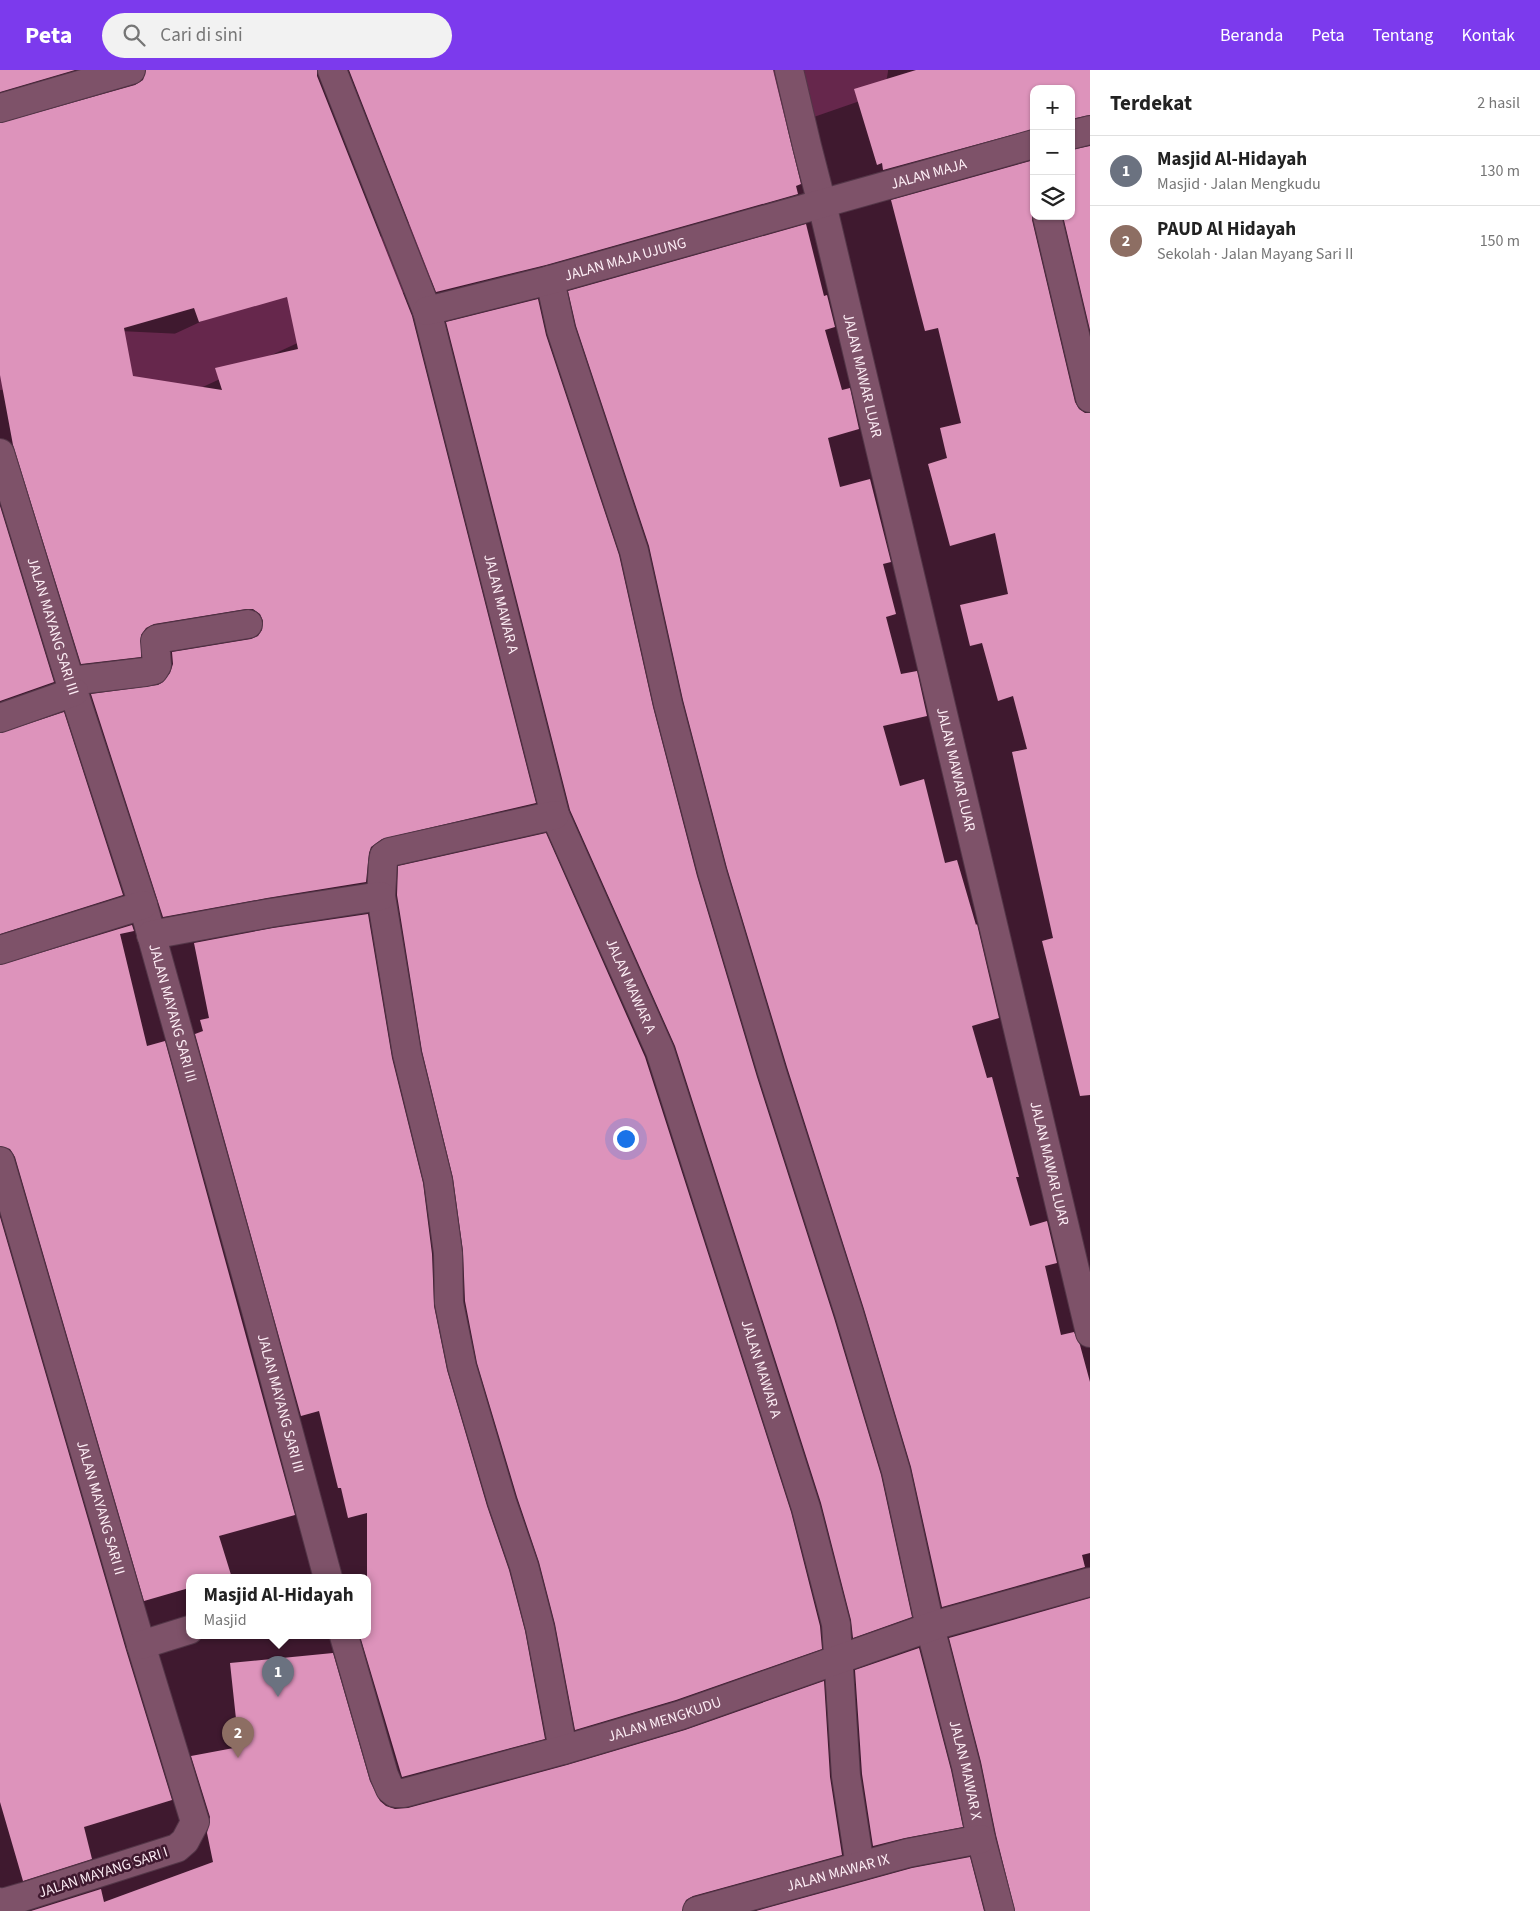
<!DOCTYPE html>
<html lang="id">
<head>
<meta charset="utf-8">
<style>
	:root { --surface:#fff; --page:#f2f2f2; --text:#222; --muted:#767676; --line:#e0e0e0; --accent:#7c3aed }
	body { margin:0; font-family:"Source Sans 3",sans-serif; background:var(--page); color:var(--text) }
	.controls { position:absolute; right:15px; top:15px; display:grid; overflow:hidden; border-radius:10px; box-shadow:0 1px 4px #0004 }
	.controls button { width:45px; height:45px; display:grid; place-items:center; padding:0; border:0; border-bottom:1px solid var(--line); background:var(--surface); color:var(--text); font:25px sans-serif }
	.you { position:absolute; left:625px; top:1068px; width:18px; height:18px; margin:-12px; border:4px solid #fff; border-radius:50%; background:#1a73e8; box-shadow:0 0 0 8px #1a73e833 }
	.badge { display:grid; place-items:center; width:32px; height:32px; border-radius:50%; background:var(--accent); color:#fff; font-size:16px; font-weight:700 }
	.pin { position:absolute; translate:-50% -41px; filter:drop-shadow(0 1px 2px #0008) }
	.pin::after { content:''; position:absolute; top:26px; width:18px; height:15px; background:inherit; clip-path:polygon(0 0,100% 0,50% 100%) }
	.popup { position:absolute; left:186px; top:1504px; width:185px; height:65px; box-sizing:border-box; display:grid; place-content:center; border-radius:10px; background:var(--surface); filter:drop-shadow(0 1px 4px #0005); font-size:16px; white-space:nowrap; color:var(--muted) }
	.popup b { font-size:19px; color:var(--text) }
	.popup::after { content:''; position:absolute; left:50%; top:100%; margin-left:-10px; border:10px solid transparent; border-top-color:var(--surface) }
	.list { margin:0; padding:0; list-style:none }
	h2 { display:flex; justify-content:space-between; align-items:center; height:65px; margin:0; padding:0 20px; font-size:21px }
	h2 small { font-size:16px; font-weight:400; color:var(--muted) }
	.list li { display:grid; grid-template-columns:32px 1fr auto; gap:15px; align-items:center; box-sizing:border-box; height:70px; padding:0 20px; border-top:1px solid var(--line) }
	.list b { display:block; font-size:19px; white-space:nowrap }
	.list p { margin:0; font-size:16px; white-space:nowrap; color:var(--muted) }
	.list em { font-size:16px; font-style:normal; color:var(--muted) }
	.icon { flex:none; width:28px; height:28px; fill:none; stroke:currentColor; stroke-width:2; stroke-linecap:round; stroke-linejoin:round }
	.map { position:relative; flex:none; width:1090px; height:1841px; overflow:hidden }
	header { display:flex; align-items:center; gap:30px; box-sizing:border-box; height:70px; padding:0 25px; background:var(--accent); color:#fff }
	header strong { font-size:24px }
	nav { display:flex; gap:28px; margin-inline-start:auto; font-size:18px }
	.search { width:350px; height:45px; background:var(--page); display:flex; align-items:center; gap:12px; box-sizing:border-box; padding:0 18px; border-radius:28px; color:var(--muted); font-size:19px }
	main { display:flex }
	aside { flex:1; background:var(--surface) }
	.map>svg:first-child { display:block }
</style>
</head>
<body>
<header>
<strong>Peta</strong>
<div class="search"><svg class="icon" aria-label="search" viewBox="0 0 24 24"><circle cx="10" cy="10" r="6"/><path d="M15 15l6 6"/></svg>Cari di sini</div>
<nav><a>Beranda</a><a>Peta</a><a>Tentang</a><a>Kontak</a></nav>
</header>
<main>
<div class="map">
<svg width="1090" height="1841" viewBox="0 0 1090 1841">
	<rect width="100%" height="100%" fill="#3f192f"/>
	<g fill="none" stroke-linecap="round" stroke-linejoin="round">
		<!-- river -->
		<path stroke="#66274c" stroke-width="60" d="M 701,56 L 725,46 L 858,0
			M 0,290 L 13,286 L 181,294 L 351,215 L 495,144"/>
	</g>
	<!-- building -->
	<path fill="#dd93bb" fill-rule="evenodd" d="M 0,0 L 75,0 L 0,22 Z
		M 146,0 L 317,0 L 317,6 L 412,246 L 536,733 L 382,769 L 371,777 L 369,783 L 366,812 L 267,828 L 163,847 L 91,624 L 158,615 L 163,612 L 170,603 L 173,594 L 172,582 L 251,569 L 258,566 L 262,560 L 263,551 L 260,544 L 253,539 L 246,539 L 154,554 L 146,558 L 141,565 L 141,587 L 81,594 L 13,375 L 0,305 L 0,53 L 135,15 L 143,10 ZM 287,227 L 298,279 L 215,298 L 222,320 L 133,306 L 124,258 L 194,238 L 199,252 Z
		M 349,0 L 773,0 L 801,114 L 796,116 L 798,124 L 546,195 L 436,222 Z
		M 916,0 L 1090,0 L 1090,45 L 1071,49 L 1071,19 L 1034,19 L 1034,59 L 883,100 L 882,93 L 877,95 L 854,19 Z
		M 1090,76 L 1090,260 L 1063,146 L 1071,146 L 1071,80 Z
		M 1034,90 L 1034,139 L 1032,150 L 1075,332 L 1079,339 L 1085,343 L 1090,343 L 1090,1025 L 1080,1026 L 1042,871 L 1053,868 L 1012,682 L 1027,679 L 1013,626 L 998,631 L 982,573 L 970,576 L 960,535 L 1008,524 L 995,463 L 950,476 L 928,394 L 947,388 L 940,358 L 961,353 L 938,258 L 925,261 L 891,130 Z
		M 806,154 L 824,226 L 827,225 L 835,257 L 825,260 L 842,320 L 850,318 L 859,359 L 828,368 L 840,417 L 870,409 L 891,492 L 883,494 L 896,544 L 886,547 L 901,604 L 917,601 L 927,646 L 883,656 L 900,716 L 924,709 L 945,793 L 957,790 L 976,855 L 977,854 L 999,948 L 972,956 L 987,1008 L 992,1007 L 1019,1107 L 1016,1107 L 1030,1156 L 1047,1151 L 1057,1193 L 1045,1196 L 1061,1265 L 1074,1262 L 1080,1275 L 1090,1312 L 1090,1483 L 1082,1485 L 1085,1497 L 942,1537 L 911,1397 L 864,1239 L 787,997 L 727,798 L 683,630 L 649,476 L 576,256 L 568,221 Z
		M 538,229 L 546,265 L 619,485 L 653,637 L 697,806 L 757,1007 L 834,1248 L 881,1405 L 912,1547 L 853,1568 L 851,1550 L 821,1433 L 675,976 L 570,740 L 446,252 Z
		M 0,436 L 54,612 L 0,631 Z
		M 64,642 L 123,825 L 0,864 L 0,663 Z
		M 546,763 L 645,987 L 791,1442 L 820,1556 L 822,1579 L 676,1630 L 575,1660 L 555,1554 L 539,1492 L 517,1427 L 477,1293 L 465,1231 L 463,1181 L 453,1108 L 422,981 L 397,825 L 398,796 Z
		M 368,844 L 392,988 L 423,1113 L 432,1184 L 434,1236 L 447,1300 L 487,1436 L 509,1500 L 525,1561 L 545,1669 L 402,1707 L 360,1566 L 367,1566 L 367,1545 L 370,1544 L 367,1531 L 367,1443 L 348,1448 L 341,1418 L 338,1418 L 319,1341 L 301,1346 L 195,964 L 203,961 L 200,950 L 209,948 L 194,873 L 273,858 Z
		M 132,855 L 134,861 L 120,864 L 147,976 L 165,971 L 295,1445 L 219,1466 L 232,1508 L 189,1508 L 189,1518 L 144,1531 L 15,1087 L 10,1079 L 0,1076 L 0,895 Z
		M 0,1147 L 126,1580 L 172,1730 L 84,1757 L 92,1789 L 23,1811 L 0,1732 Z
		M 1090,1528 L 1090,1841 L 1015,1841 L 996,1765 L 981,1692 L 949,1568 Z
		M 919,1578 L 951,1700 L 963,1757 L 905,1768 L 873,1776 L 862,1704 L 855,1600 Z
		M 333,1583 L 370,1711 L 380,1731 L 386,1736 L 395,1739 L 408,1738 L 567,1695 L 685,1660 L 824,1611 L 830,1707 L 842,1785 L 693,1826 L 686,1830 L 682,1841 L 31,1841 L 101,1819 L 104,1832 L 213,1792 L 207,1763 L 210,1747 L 191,1686 L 239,1677 L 230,1593 Z
		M 970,1787 L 984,1841 L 756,1841 L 912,1798 Z"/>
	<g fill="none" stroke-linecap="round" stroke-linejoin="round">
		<defs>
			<g id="minor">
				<path id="s1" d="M 332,0 L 427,241 L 555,745 L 660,981 L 806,1438 L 836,1554 L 846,1706 L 860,1796"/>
				<path id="s2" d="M 789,0 L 807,76 L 822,134 L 1090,1263"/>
				<path d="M 0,38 L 131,0"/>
				<path d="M 1071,65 L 1090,60"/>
				<path d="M 1047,146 L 1090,328"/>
				<path id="s3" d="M 550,210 L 561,260 L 634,481 L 668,634 L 712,802 L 772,1002 L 849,1243 L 896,1401 L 930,1557 L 966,1696 L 981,1769 L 1000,1841"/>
				<path id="s4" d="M 427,241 L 550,210 L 1034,74"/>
				<path id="s5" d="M 0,383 L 70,611 L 143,835 L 257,1244 L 328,1508"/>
				<path d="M 70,611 L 145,602 L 154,600 L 157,595 L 155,571 L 157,569 L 248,554"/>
				<path d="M 0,648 L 74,622"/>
				<path d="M 555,745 L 390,782 L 384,786 L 383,792 L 381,826 L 407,984 L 438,1110 L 448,1183 L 449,1233 L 462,1297 L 502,1432 L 524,1496 L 540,1558 L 563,1680"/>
				<path d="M 151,865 L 270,843 L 381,826"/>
				<path d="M 0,880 L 143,835"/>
				<path id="s6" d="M 0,1091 L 141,1575 L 195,1752 L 185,1771 L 177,1778 L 23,1827 L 2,1833 L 0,1832"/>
				<path id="s7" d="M 344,1566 L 384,1705 L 390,1719 L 395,1723 L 404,1723 L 563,1680 L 681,1645 L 936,1555 L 1090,1512"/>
				<path d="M 141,1575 L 189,1560"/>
				<path id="s8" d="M 697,1841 L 908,1783 L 981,1769"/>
			</g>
		</defs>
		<!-- minor casing -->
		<use href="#minor" stroke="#543648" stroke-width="30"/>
		<!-- minor -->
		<use href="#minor" stroke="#7e5269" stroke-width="28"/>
	</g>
	<g text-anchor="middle" stroke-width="5" stroke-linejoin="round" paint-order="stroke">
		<!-- street labels -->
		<g font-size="15" fill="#fdedf5" stroke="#3f192f">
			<text dy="5" stroke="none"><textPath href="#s4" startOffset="520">JALAN MAJA</textPath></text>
			<text dy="5" stroke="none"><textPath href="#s4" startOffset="205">JALAN MAJA UJUNG</textPath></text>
			<text dy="5" stroke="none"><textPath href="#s2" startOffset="314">JALAN MAWAR LUAR</textPath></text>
			<text dy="5" stroke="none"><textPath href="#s1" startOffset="561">JALAN MAWAR A</textPath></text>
			<text dy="5" stroke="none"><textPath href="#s5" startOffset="181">JALAN MAYANG SARI III</textPath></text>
			<text dy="5" stroke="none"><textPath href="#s2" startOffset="719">JALAN MAWAR LUAR</textPath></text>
			<text dy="5" stroke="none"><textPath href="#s1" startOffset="966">JALAN MAWAR A</textPath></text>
			<text dy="5" stroke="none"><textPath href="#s5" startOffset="586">JALAN MAYANG SARI III</textPath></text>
			<text dy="5" stroke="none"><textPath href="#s2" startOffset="1124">JALAN MAWAR LUAR</textPath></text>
			<text dy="5" stroke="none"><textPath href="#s1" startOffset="1371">JALAN MAWAR A</textPath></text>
			<text dy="5" stroke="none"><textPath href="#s5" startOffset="991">JALAN MAYANG SARI III</textPath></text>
			<text dy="5" stroke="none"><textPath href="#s6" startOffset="361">JALAN MAYANG SARI II</textPath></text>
			<text dy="5" stroke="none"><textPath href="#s7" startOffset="446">JALAN MENGKUDU</textPath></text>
			<text dy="5" stroke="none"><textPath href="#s3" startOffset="1548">JALAN MAWAR X</textPath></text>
			<text transform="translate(103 1802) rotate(-18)" y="5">JALAN MAYANG SARI I</text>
			<text dy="5" stroke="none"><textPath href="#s8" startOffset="146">JALAN MAWAR IX</textPath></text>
		</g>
	</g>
</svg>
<div class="controls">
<button>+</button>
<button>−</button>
<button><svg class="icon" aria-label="layers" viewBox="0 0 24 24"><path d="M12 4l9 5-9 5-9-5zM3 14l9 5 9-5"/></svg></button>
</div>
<div class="you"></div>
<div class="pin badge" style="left:278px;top:1627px;background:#6b7280">1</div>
<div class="popup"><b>Masjid Al-Hidayah</b>Masjid</div>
<div class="pin badge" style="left:238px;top:1688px;background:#8d6e63">2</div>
</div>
<aside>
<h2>Terdekat<small>2 hasil</small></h2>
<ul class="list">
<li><span class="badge" style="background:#6b7280">1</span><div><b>Masjid Al-Hidayah</b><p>Masjid · Jalan Mengkudu</p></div><em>130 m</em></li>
<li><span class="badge" style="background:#8d6e63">2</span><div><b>PAUD Al Hidayah</b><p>Sekolah · Jalan Mayang Sari II</p></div><em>150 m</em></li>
</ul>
</aside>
</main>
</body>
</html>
